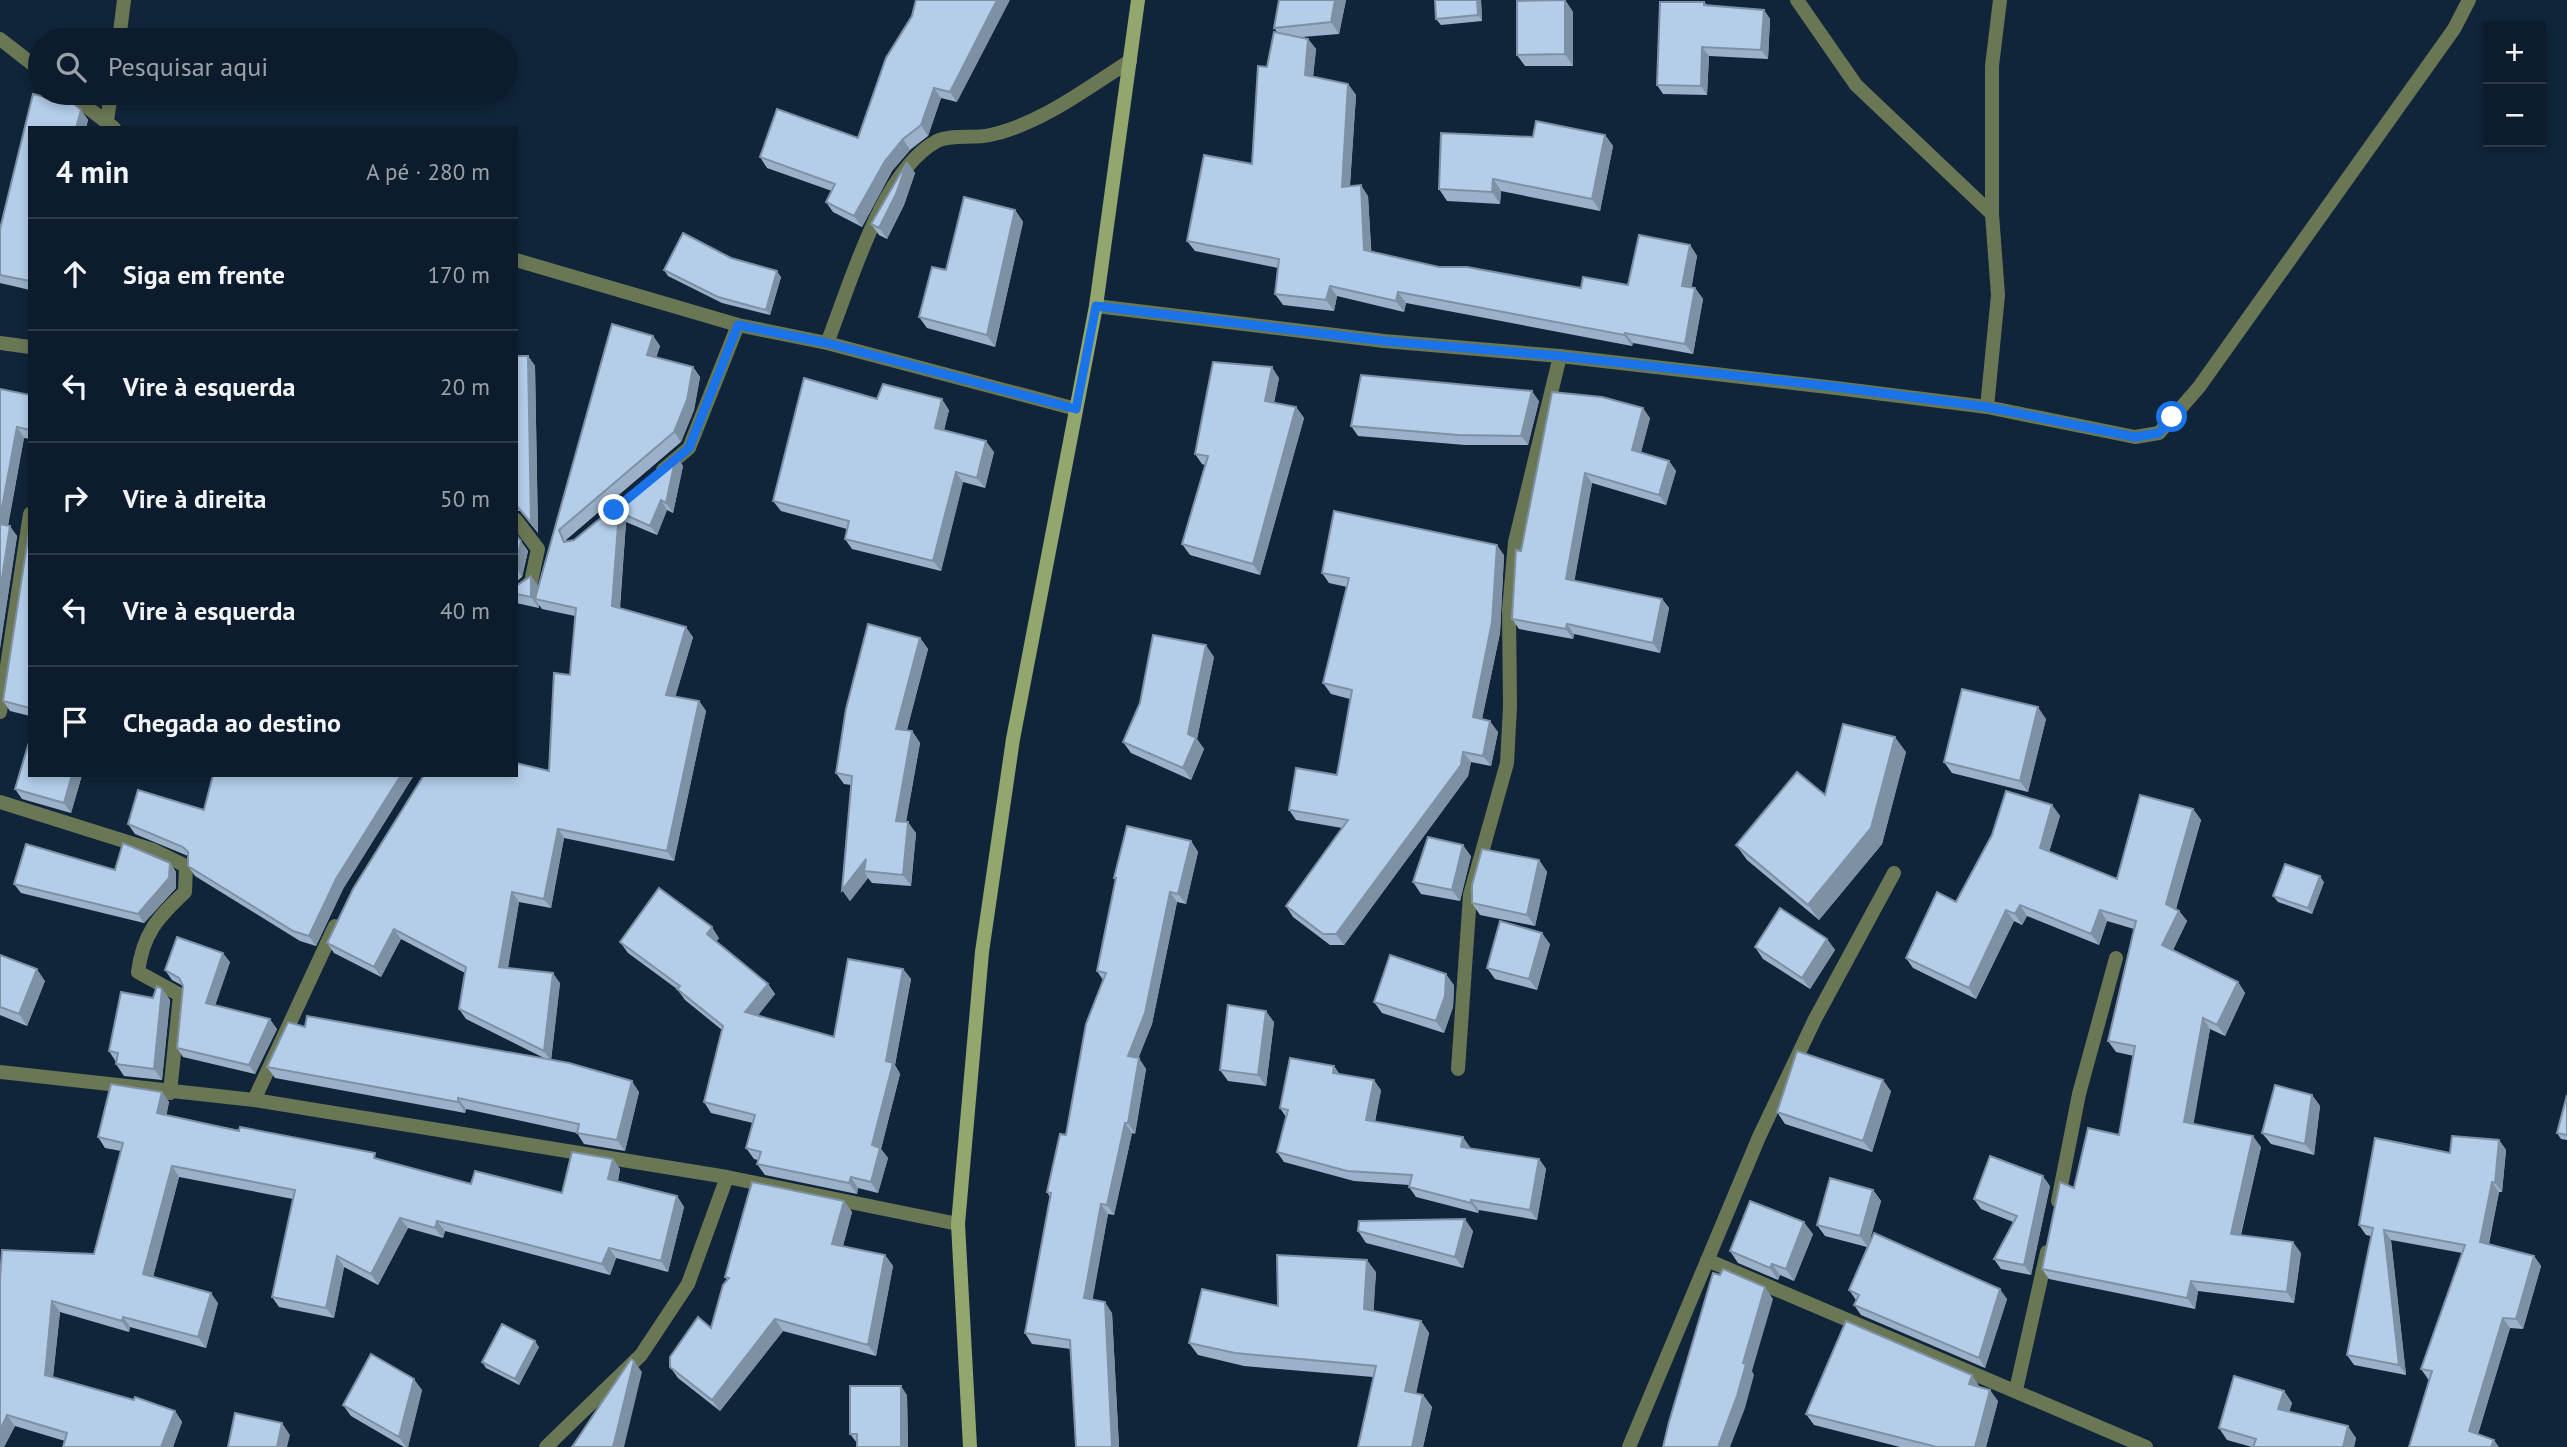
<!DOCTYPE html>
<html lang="pt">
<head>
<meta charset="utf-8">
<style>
	:root { --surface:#0c1c2c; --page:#152534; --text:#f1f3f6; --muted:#9aa1a9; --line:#2c3a48 }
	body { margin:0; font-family:"PT Sans",sans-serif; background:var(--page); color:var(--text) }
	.controls { position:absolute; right:21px; top:21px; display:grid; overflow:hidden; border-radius:0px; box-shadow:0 4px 10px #0003 }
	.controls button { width:63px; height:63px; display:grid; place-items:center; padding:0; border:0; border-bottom:2px solid var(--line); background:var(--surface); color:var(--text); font:35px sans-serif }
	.stop { position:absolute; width:21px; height:21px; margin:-16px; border:5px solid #1a73e8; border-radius:50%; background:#fff }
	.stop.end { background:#1a73e8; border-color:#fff; box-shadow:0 2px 7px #0008 }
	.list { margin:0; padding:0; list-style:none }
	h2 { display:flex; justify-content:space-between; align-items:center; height:91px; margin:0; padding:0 28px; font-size:30px }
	h2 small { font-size:23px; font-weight:400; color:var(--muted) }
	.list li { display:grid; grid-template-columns:46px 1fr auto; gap:21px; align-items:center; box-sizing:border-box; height:112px; padding:0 28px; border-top:2px solid var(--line) }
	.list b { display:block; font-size:26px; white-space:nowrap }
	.list em { font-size:23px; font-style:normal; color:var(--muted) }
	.icon { flex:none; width:38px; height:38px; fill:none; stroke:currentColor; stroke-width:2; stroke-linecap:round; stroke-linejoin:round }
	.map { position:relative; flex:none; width:2567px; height:1447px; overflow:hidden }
	.search { position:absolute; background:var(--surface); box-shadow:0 4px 10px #0003; left:28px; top:28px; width:490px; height:77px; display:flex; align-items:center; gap:18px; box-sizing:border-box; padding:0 24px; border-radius:38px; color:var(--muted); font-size:26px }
	.panel { position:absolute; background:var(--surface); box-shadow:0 4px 10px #0003; left:28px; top:126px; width:490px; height:651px; border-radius:0px }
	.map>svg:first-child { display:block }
</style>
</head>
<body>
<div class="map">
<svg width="2567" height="1447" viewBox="0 0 2567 1447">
	<rect width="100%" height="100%" fill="#10253a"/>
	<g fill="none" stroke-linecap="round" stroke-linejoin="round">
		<!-- street -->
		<path stroke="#6a7754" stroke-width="14" d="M 1797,0 L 1856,85 L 1992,214
			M 0,39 L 40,70
			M 119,40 L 124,0
			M 69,93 L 114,128
			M 106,128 L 111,93
			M 516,260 L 738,325 L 827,343 L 1076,409
			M 1096,306 L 1384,341 L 1560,356 L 1836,388 L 1987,407 L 2135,437 L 2159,433 L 2199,387 L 2454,29 L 2469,0
			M 0,343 L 30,347
			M 827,343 C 850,286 881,171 937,141 C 951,134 974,139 990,135 C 1041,124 1087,88 1130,61
			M 1987,407 L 1998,295 L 1992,214 L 1992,66 L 2000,0
			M 663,470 L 689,448 L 738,325
			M 516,520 L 538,549 L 531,582 L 516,594
			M 0,712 L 30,514
			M 0,802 L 153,850 L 186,866 L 185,892 C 157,918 143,934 138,972 L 180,995 L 170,1093
			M 1458,1069 L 1470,895 L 1507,763 L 1510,707 L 1509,610 L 1515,542 L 1560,356
			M 0,1072 L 254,1100 L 727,1177 L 958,1224
			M 254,1100 L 335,926
			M 2058,1201 L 2079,1094 L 2116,958
			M 1707,1260 L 2146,1447
			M 2016,1390 L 2047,1252
			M 546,1447 L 641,1355 L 688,1284 L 727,1177
			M 1629,1447 L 1759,1137 L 1815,1019 L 1894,873"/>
		<!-- secondary -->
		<path stroke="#92a76e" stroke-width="14" d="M 970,1447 L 958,1224 L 982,952 L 1013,739 L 1096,306 L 1138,0"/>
	</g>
	<!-- wall -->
	<path fill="#9bb1c9" d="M 1279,0 L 1346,0 L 1339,34 L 1302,37 L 1308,39 L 1316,49 L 1313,77 L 1348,84 L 1356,95 L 1350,186 L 1368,196 L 1371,251 L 1439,267 L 1581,288 L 1628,285 L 1690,245 L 1697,256 L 1691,288 L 1695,288 L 1703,299 L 1693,354 L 1633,343 L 1632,346 L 1406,303 L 1404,312 L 1337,296 L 1334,311 L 1283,305 L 1275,294 L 1278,268 L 1195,251 L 1187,241 L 1252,164 L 1267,67 L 1277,32 L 1274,28 Z
		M 1435,0 L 1481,0 L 1482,21 L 1441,25 L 1436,19 Z
		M 1565,0 L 1573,12 L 1573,66 L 1525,66 L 1517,55 Z
		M 1704,2 L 1707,5 L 1764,10 L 1770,19 L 1768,59 L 1709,56 L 1707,95 L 1663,94 L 1657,85 Z
		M 912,16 L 957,102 L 941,98 L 928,136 L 910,150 L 892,171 L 862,227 L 833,212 L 826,202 L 832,191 L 767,168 L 760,157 L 858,138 Z
		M 33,94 L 74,104 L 81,110 L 88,120 L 86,128 L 30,128 L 30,290 L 0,283 L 0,229 Z
		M 1605,135 L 1613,146 L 1600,211 L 1501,191 L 1500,204 L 1447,201 L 1439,189 L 1533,137 Z
		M 907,162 L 915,173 L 904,205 L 887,239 L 879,235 L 871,224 Z
		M 1015,210 L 1023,222 L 995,347 L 927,328 L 919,317 L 946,270 Z
		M 731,258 L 781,277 L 770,315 L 722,303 L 668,276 L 664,270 Z
		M 612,324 L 653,336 L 660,346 L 656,357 L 693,367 L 700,377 L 694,410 L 681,442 L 566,540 L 566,542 L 574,540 L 676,456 L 683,466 L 673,513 L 667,510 L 657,535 L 626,522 L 620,609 L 693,637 L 675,697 L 699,701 L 706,711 L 674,861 L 564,838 L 551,908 L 519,902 L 508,968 L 560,983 L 551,1060 L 639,1092 L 625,1151 L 584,1144 L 577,1133 L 466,1109 L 465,1113 L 275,1078 L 267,1067 L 305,1027 L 546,1059 L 466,1019 L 459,1009 L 465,973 L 401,939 L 381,977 L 334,953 L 327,943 L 549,771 L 570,675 L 575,616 L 542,609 L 539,605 L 539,608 L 516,603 L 516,586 L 538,587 Z
		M 516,356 L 528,356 L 535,366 L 538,533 L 520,511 L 516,511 Z
		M 1279,378 L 1274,403 L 1296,407 L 1304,418 L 1260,575 L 1190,555 L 1182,544 L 1205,465 L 1202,464 L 1195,454 Z
		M 0,389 L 30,395 L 30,439 L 24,438 L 8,526 L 17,536 L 0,648 Z
		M 1552,392 L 1650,418 L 1641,452 L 1669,461 L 1676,471 L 1666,505 L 1592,483 L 1574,581 L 1662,599 L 1669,608 L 1660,653 L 1574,634 L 1573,639 L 1519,629 L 1512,619 L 1521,551 Z
		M 877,399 L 949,410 L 944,430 L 994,452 L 985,488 L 963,482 L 941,571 L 852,549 L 845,539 L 847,529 L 781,511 L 773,501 Z
		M 1539,401 L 1528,445 L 1465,445 L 1358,436 L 1351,426 Z
		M 30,531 L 30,716 L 10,711 L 3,701 Z
		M 516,535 L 528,551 L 522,577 L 516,582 Z
		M 1504,555 L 1500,633 L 1482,719 L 1498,732 L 1491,766 L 1471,762 L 1468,776 L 1344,945 L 1330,945 L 1293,917 L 1286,906 L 1342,828 L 1296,820 L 1289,810 L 1337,775 L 1350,699 L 1331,694 L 1323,683 L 1347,587 L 1329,583 L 1322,573 Z
		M 920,638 L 928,649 L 907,730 L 912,731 L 920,743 L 906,822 L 916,833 L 911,886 L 872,883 L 868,878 L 850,901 L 842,890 L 851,785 L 844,784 L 836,773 Z
		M 1214,657 L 1197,739 L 1204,749 L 1191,780 L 1131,753 L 1123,742 Z
		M 2046,719 L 2028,792 L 1952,773 L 1944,762 Z
		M 1906,752 L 1882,844 L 1819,920 L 1747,860 L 1736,845 Z
		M 30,775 L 82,775 L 71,813 L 22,799 L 15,789 Z
		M 213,775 L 414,775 L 343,889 L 316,946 L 300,941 L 195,876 L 188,866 L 188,856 L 135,834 L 128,824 L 204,810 Z
		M 2052,805 L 2060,816 L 2049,852 L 2117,879 L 2193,809 L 2201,820 L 2176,909 L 2179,911 L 2187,921 L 2173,950 L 2238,982 L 2245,993 L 2225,1036 L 2210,1029 L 2193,1124 L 2261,1147 L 2241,1235 L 2301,1253 L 2294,1303 L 2198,1291 L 2195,1309 L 2049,1279 L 2042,1269 L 2074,1188 L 2119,1135 L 2134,1056 L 2116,1052 L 2108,1041 L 2134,929 L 2107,921 L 2099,945 L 2027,916 L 2022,925 L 2014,921 L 1976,999 L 1913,968 L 1906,958 L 1956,902 Z
		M 1191,841 L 1198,852 L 1186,904 L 1177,902 L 1152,1024 L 1138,1058 L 1146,1069 L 1135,1134 L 1132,1133 L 1114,1215 L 1108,1214 L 1092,1300 L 1112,1313 L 1119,1447 L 1076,1447 L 1071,1349 L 1032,1344 L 1025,1333 L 1050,1197 L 1047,1192 L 1066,1135 L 1103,980 L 1097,971 L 1116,881 L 1114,878 Z
		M 1471,856 L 1460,901 L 1421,894 L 1413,882 Z
		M 1539,860 L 1547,872 L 1535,926 L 1480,915 L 1472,903 Z
		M 170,863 L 176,872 L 176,888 L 144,923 L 21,893 L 14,884 Z
		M 2324,882 L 2312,914 L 2278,902 L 2273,896 Z
		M 719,938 L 716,942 L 768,984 L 775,994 L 758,1015 L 834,1037 L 903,969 L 911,979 L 895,1065 L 900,1074 L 881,1149 L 888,1158 L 878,1193 L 858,1188 L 857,1194 L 765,1175 L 757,1164 L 758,1160 L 754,1159 L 746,1148 L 753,1123 L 711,1113 L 704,1102 L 722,1030 L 685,1000 L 677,989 L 628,953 L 620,942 Z
		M 1827,939 L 1835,950 L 1810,989 L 1763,959 L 1755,947 Z
		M 1550,944 L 1537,990 L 1495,979 L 1487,968 Z
		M 0,955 L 45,981 L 27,1026 L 0,1015 Z
		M 230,962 L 215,1005 L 277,1029 L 255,1074 L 183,1057 L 177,1048 L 183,986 L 172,980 L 165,970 Z
		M 1454,985 L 1453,1007 L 1444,1033 L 1382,1013 L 1374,1002 Z
		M 162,989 L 170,1000 L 162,1080 L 124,1076 L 116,1064 L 116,1062 L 109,1051 Z
		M 1274,1022 L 1266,1086 L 1228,1081 L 1220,1070 Z
		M 1334,1066 L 1339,1074 L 1381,1090 L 1375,1122 L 1470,1147 L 1470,1148 L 1539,1159 L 1546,1169 L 1537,1220 L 1479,1210 L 1478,1213 L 1416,1197 L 1409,1187 L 1409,1185 L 1354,1181 L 1284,1162 L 1277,1152 L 1286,1117 L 1280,1108 Z
		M 1891,1091 L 1872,1152 L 1785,1124 L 1777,1112 Z
		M 162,1092 L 169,1102 L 166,1115 L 379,1159 L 471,1184 L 562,1193 L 613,1159 L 620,1169 L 618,1181 L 677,1196 L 684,1207 L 668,1272 L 616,1258 L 610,1275 L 445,1231 L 443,1238 L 408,1228 L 378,1285 L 344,1267 L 334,1318 L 279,1307 L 272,1297 L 293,1199 L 179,1177 L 153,1277 L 218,1303 L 206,1348 L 130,1327 L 129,1332 L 60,1312 L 53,1377 L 175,1411 L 182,1422 L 173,1447 L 63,1447 L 65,1441 L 15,1426 L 4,1447 L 0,1447 L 0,1279 L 94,1254 L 121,1151 L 105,1148 L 98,1137 Z
		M 2312,1095 L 2320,1106 L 2314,1155 L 2271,1144 L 2262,1133 Z
		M 2567,1095 L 2567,1140 L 2561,1139 L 2557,1133 Z
		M 2499,1140 L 2506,1150 L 2502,1192 L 2499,1192 L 2489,1244 L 2534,1256 L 2541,1266 L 2523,1329 L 2510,1328 L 2478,1434 L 2409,1447 L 2429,1380 L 2428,1379 L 2421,1369 L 2462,1253 L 2391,1240 L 2406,1375 L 2354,1365 L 2347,1355 L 2371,1236 L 2366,1235 L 2359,1225 L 2450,1153 Z
		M 2050,1186 L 2031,1275 L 2001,1269 L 1994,1259 L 2013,1222 L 1981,1209 L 1974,1199 Z
		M 1873,1190 L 1881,1201 L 1868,1245 L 2007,1299 L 1985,1368 L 1861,1315 L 1854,1305 L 1856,1300 L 1849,1290 L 1867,1247 L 1825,1236 L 1817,1225 Z
		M 844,1201 L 852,1212 L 843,1246 L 885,1255 L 893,1266 L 876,1356 L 783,1331 L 720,1411 L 678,1378 L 670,1367 L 711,1328 L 727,1280 L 725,1277 Z
		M 1358,1231 L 1473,1231 L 1463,1268 L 1366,1243 Z
		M 1813,1234 L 1794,1281 L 1780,1275 L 1778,1280 L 1738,1263 L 1730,1251 Z
		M 1376,1272 L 1373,1311 L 1421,1321 L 1429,1333 L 1416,1393 L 1423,1395 L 1432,1407 L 1423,1447 L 1358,1447 L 1373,1377 L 1244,1366 L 1198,1355 L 1189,1343 L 1278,1306 Z
		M 539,1347 L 519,1385 L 486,1368 L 482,1362 Z
		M 422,1390 L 408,1447 L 404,1447 L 351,1416 L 343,1405 Z
		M 2284,1391 L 2292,1403 L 2289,1412 L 2356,1438 L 2354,1447 L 2252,1447 L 2227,1440 L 2219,1428 Z
		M 907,1395 L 908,1447 L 857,1447 L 857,1443 L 850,1434 Z
		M 1998,1401 L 1986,1447 L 1900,1447 L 1814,1425 L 1806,1414 Z"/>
	<!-- shaded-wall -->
	<path fill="#7e90a4" d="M 997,0 L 1010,0 L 957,102 L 950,92 Z
		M 1335,0 L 1346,0 L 1339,34 L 1331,22 Z
		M 1477,0 L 1481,0 L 1482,21 L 1478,15 Z
		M 1565,0 L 1573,12 L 1573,66 L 1565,54 Z
		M 1764,10 L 1770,19 L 1768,59 L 1761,50 Z
		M 1308,39 L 1316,49 L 1312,86 L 1305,75 Z
		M 1702,47 L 1709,56 L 1707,95 L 1701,86 Z
		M 1348,84 L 1356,95 L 1349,197 L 1342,187 Z
		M 934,88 L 941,98 L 928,136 L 921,125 Z
		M 81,110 L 88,120 L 86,128 L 76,128 Z
		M 1605,135 L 1613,146 L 1600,211 L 1592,199 Z
		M 903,139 L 910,150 L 892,171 L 862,227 L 854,216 L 885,161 Z
		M 907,162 L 915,173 L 904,205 L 887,239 L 879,228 Z
		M 1493,179 L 1501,191 L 1500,204 L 1492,192 Z
		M 1361,185 L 1368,196 L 1372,260 L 1364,250 Z
		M 1015,210 L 1023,222 L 995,347 L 987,335 Z
		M 1690,245 L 1697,256 L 1690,297 L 1682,286 Z
		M 777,271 L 781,277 L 770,315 L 766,310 Z
		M 1330,286 L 1337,296 L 1334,311 L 1326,300 Z
		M 1695,288 L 1703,299 L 1693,354 L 1685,344 Z
		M 1398,292 L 1406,303 L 1404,312 L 1396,301 Z
		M 1625,333 L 1633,343 L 1632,346 L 1624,335 Z
		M 653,336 L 660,346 L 654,365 L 647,355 Z
		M 528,356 L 535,366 L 538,533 L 531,523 Z
		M 693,367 L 700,377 L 694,410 L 681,442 L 674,432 Z
		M 1272,367 L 1279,378 L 1272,412 L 1265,401 Z
		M 1532,391 L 1539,401 L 1528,445 L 1521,436 Z
		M 942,399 L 949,410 L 942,438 L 935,428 Z
		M 1296,407 L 1304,418 L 1260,575 L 1253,564 Z
		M 1643,408 L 1650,418 L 1639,460 L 1632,450 Z
		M 17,427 L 24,438 L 6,534 L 0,525 L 0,518 Z
		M 986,441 L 994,452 L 985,488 L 977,478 Z
		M 676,456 L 683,466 L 673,513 L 666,503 Z
		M 1669,461 L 1676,471 L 1666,505 L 1659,495 Z
		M 956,472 L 963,482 L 941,571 L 933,561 Z
		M 1585,473 L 1592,483 L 1573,589 L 1566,579 Z
		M 661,500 L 667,510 L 657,535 L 650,526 Z
		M 619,512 L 626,522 L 619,616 L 612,606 Z
		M 10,526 L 17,536 L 0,648 L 0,591 Z
		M 521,541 L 528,551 L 522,577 L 516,568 L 516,563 Z
		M 1497,545 L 1504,555 L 1500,633 L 1480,728 L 1473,717 Z
		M 531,576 L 539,587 L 535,599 L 539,605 L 539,608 L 531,597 Z
		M 1662,599 L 1669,608 L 1660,653 L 1653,643 Z
		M 1567,624 L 1574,634 L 1573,639 L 1566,629 Z
		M 686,627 L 693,637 L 673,705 L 666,695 Z
		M 920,638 L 928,649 L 904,740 L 896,729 Z
		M 1206,645 L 1214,657 L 1197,739 L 1204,749 L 1191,780 L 1183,768 L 1188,734 Z
		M 699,701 L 706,711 L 674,861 L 667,851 Z
		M 2038,707 L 2046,719 L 2028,792 L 2020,781 Z
		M 1490,721 L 1498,732 L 1491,766 L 1483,756 Z
		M 912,731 L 920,743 L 904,832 L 896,821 Z
		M 1895,737 L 1906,752 L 1882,844 L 1819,920 L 1808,905 Z
		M 1463,752 L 1471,762 L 1468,776 L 1344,945 L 1336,934 Z
		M 72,775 L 82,775 L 71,813 L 64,803 Z
		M 401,775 L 414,775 L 343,889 L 316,946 L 309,936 L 336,879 Z
		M 2052,805 L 2060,816 L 2047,859 L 2040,848 Z
		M 2193,809 L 2201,820 L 2174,915 L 2166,904 Z
		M 908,822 L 916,833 L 911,886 L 903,875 Z
		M 558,829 L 564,838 L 551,908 L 544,899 Z
		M 1191,841 L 1198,852 L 1186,904 L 1178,894 Z
		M 1463,845 L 1471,856 L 1460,901 L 1452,890 Z
		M 866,859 L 864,871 L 868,878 L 850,901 L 842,890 Z
		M 1539,860 L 1547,872 L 1535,926 L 1527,915 Z
		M 170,863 L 176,872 L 176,888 L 144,923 L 138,914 Z
		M 2320,876 L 2324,882 L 2312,914 L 2308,908 Z
		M 512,892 L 519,902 L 506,977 L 499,967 Z
		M 1170,892 L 1177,902 L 1152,1024 L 1135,1067 L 1128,1056 Z
		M 2020,905 L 2027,916 L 2022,925 L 2015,914 Z
		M 2006,910 L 2014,921 L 1976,999 L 1969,988 Z
		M 2100,910 L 2107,921 L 2099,945 L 2091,934 Z
		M 2179,911 L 2187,921 L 2170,956 L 2162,945 Z
		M 712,927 L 719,938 L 714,945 L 707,934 Z
		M 394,929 L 401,939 L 381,977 L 374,967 Z
		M 1542,933 L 1550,944 L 1537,990 L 1529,979 Z
		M 1827,939 L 1835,950 L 1810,989 L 1802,978 Z
		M 223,953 L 230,962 L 213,1012 L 206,1003 Z
		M 37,969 L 45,981 L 27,1026 L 19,1014 Z
		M 903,969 L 911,979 L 895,1065 L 900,1074 L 881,1149 L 888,1158 L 878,1193 L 871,1182 L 872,1145 Z
		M 553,973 L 560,983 L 551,1061 L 544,1051 Z
		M 1446,974 L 1454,985 L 1453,1007 L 1444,1033 L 1436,1021 Z
		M 2238,982 L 2245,993 L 2225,1036 L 2217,1025 Z
		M 768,984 L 775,994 L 753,1022 L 745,1012 Z
		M 162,989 L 170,1000 L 162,1080 L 154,1069 Z
		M 1266,1011 L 1274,1022 L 1266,1086 L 1258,1075 Z
		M 2203,1018 L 2210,1029 L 2192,1133 L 2184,1122 Z
		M 270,1019 L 277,1029 L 255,1074 L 249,1065 Z
		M 1139,1058 L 1146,1069 L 1135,1134 L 1128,1123 Z
		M 1334,1066 L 1341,1076 L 1333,1073 Z
		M 1374,1080 L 1381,1090 L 1373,1130 L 1366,1120 Z
		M 1883,1080 L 1891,1091 L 1872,1152 L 1863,1141 Z
		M 632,1081 L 639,1092 L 625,1151 L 617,1140 Z
		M 162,1092 L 169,1102 L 165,1124 L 157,1113 Z
		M 2312,1095 L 2320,1106 L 2314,1155 L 2305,1144 Z
		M 458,1098 L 466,1109 L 465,1113 L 458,1102 Z
		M 1125,1123 L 1132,1133 L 1114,1215 L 1107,1205 Z
		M 2253,1136 L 2261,1147 L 2238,1245 L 2231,1234 Z
		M 1463,1137 L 1470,1147 L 1468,1157 L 1461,1147 Z
		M 2499,1140 L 2506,1150 L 2502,1192 L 2495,1183 Z
		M 613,1159 L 620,1169 L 616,1189 L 608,1179 Z
		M 1539,1159 L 1546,1169 L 1537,1220 L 1530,1210 Z
		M 172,1166 L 179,1177 L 151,1285 L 143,1274 Z
		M 2043,1176 L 2050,1186 L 2031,1275 L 2024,1265 Z
		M 851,1177 L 858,1188 L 857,1194 L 849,1183 Z
		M 2492,1182 L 2499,1192 L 2487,1252 L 2480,1242 Z
		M 1873,1190 L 1881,1201 L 1868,1247 L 1860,1236 Z
		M 677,1196 L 684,1207 L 668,1272 L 661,1261 Z
		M 1471,1200 L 1479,1210 L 1478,1213 L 1471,1203 Z
		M 844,1201 L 852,1212 L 840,1256 L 832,1244 Z
		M 1101,1204 L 1108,1214 L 1091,1309 L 1084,1298 Z
		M 400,1218 L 408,1228 L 378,1285 L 371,1274 Z
		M 1465,1219 L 1473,1231 L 1463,1268 L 1455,1257 Z
		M 437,1221 L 445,1231 L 443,1238 L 435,1228 Z
		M 1804,1222 L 1813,1234 L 1794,1281 L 1786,1269 Z
		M 2384,1230 L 2391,1240 L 2406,1375 L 2399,1365 Z
		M 2293,1242 L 2301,1253 L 2294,1303 L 2287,1292 Z
		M 609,1248 L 616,1258 L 610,1275 L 602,1264 Z
		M 885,1255 L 893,1266 L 876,1356 L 868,1345 Z
		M 337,1256 L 344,1267 L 334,1318 L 326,1308 Z
		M 2534,1256 L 2541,1266 L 2523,1329 L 2516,1319 Z
		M 1367,1260 L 1376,1272 L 1373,1321 L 1364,1309 Z
		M 1772,1264 L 1780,1275 L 1778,1280 L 1770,1268 Z
		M 2191,1281 L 2198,1291 L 2195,1309 L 2187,1298 Z
		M 1765,1287 L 1773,1299 L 1752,1371 L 1754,1375 L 1745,1408 L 1730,1447 L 1718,1447 Z
		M 2000,1289 L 2007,1299 L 1985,1368 L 1979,1358 Z
		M 211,1293 L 218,1303 L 206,1348 L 198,1337 Z
		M 52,1301 L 60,1312 L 52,1385 L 45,1375 Z
		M 1105,1302 L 1112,1313 L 1119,1447 L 1112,1447 Z
		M 123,1317 L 130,1327 L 129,1332 L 122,1321 Z
		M 2503,1318 L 2510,1328 L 2476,1441 L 2469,1431 Z
		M 775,1319 L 783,1331 L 720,1411 L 712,1400 Z
		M 1421,1321 L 1429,1333 L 1414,1403 L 1405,1391 Z
		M 535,1341 L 539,1347 L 519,1385 L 515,1379 Z
		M 634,1361 L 642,1372 L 624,1447 L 613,1447 Z
		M 1972,1375 L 1980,1387 L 1969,1384 Z
		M 414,1379 L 422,1390 L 408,1447 L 406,1447 L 399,1437 Z
		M 901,1386 L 907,1395 L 908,1447 L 901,1447 Z
		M 1990,1390 L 1998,1401 L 1986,1447 L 1975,1447 Z
		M 2284,1391 L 2292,1403 L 2286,1421 L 2278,1409 Z
		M 1423,1395 L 1432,1407 L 1423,1447 L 1412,1447 Z
		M 175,1411 L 182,1422 L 173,1447 L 161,1447 Z
		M 7,1415 L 15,1426 L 4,1447 L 0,1447 L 0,1430 Z
		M 282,1423 L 290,1435 L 287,1447 L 277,1447 Z
		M 2348,1426 L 2356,1438 L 2354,1447 L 2343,1447 Z
		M 2494,1440 L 2499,1447 L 2491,1447 Z"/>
	<!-- building -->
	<path fill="#b4ceea" stroke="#7e90a4" stroke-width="2" d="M 916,0 L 997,0 L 950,92 L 934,88 L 921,125 L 903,139 L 885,161 L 854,216 L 826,202 L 835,184 L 760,157 L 777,109 L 858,138 L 886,58 L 912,16 Z
		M 1279,0 L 1335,0 L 1331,22 L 1274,28 Z
		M 1435,0 L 1477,0 L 1478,15 L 1436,19 Z
		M 1565,0 L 1565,54 L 1517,55 L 1517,1 Z
		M 1660,2 L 1704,2 L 1704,5 L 1764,10 L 1761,50 L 1702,47 L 1701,86 L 1657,85 Z
		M 1274,32 L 1308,39 L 1305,75 L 1348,84 L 1342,187 L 1361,185 L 1364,250 L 1439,267 L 1467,267 L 1581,288 L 1583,277 L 1628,285 L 1639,235 L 1690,245 L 1682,286 L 1695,288 L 1685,344 L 1625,333 L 1624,335 L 1398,292 L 1396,301 L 1330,286 L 1326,300 L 1275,294 L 1279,259 L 1187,241 L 1204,155 L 1252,164 L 1258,66 L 1267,67 Z
		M 33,94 L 74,104 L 81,110 L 76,128 L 30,128 L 30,281 L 0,275 L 0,229 Z
		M 1536,121 L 1605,135 L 1592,199 L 1493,179 L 1492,192 L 1439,189 L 1441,133 L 1533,137 Z
		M 907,162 L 896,194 L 879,228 L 871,224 Z
		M 964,197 L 1015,210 L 987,335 L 919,317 L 932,267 L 946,270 Z
		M 683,233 L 731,258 L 777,271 L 766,310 L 718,297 L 664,270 Z
		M 612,324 L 653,336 L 647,355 L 693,367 L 687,400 L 674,432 L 559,530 L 564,542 L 574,540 L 676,456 L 666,503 L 661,500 L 650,526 L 619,512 L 612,606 L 686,627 L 666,695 L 699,701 L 667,851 L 558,829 L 544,899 L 512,892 L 499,967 L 553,973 L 544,1051 L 459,1009 L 466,967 L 394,929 L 374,967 L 327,943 L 353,889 L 424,775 L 516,775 L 516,763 L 549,771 L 554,673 L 570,675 L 576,608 L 535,599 Z
		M 516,356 L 528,356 L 531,523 L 516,505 Z
		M 1213,362 L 1272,367 L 1265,401 L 1296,407 L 1253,564 L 1182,544 L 1208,456 L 1195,454 Z
		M 1361,375 L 1532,391 L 1521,436 L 1458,435 L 1351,426 Z
		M 804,378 L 877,399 L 883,384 L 942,399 L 935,428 L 986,441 L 977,478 L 956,472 L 933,561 L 845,539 L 849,521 L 773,501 Z
		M 0,389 L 30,395 L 30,430 L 17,427 L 0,518 Z
		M 1552,392 L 1602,397 L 1643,408 L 1632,450 L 1669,461 L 1659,495 L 1585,473 L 1566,579 L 1662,599 L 1653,643 L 1567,624 L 1566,629 L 1512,619 L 1516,550 L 1521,551 Z
		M 1334,511 L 1497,545 L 1492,622 L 1473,717 L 1490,721 L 1483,756 L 1463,752 L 1461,765 L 1336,934 L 1323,934 L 1286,906 L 1348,820 L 1289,810 L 1296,768 L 1337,775 L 1352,690 L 1323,683 L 1349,578 L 1322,573 Z
		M 0,524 L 10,526 L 0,591 Z
		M 29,531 L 30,531 L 30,708 L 3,701 Z
		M 516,535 L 521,541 L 516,563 Z
		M 531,576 L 531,597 L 516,594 L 516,586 Z
		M 868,624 L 920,638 L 896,729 L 912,731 L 896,821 L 908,822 L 903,875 L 864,871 L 866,859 L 842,890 L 852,776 L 836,773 L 846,709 Z
		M 1153,635 L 1206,645 L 1188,734 L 1196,738 L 1183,768 L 1123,742 L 1140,703 Z
		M 1962,689 L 2038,707 L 2020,781 L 1944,762 Z
		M 1843,724 L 1895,737 L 1871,828 L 1808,905 L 1736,845 L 1797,772 L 1825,795 Z
		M 30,739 L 30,775 L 72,775 L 64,803 L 15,789 Z
		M 213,775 L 401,775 L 336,879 L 309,936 L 293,931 L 188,866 L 188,852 L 183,847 L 128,824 L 138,790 L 204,810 Z
		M 2006,791 L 2052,805 L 2040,848 L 2117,879 L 2140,795 L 2193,809 L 2166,904 L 2179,911 L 2162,945 L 2238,982 L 2217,1025 L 2203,1018 L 2184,1122 L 2253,1136 L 2231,1234 L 2293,1242 L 2287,1292 L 2191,1281 L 2187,1298 L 2042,1269 L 2060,1182 L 2074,1188 L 2088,1128 L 2119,1135 L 2135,1046 L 2108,1041 L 2136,921 L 2100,910 L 2091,934 L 2020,905 L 2015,914 L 2006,910 L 1969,988 L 1906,958 L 1937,892 L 1956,902 L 1992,835 Z
		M 1127,826 L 1191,841 L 1178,894 L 1170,892 L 1145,1013 L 1128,1056 L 1139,1058 L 1128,1123 L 1125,1123 L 1107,1205 L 1101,1204 L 1084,1298 L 1105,1302 L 1112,1447 L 1076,1447 L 1070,1340 L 1025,1333 L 1051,1193 L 1047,1192 L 1060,1134 L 1066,1135 L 1086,1024 L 1106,973 L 1097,971 L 1116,878 L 1114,878 Z
		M 1428,837 L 1463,845 L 1452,890 L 1413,882 Z
		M 123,843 L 170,863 L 169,878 L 138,914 L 14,884 L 26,844 L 115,870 Z
		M 1482,849 L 1539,860 L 1527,915 L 1472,903 L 1472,885 Z
		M 2285,864 L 2320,876 L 2308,908 L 2273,896 Z
		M 659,888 L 712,927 L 707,934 L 768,984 L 745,1012 L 834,1037 L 848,959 L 903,969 L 886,1061 L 893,1063 L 872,1145 L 880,1148 L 871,1182 L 851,1177 L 849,1183 L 757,1164 L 761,1152 L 746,1148 L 755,1115 L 704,1102 L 723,1026 L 677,989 L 680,986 L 620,942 Z
		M 1780,908 L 1827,939 L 1802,978 L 1755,947 Z
		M 1500,921 L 1542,933 L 1529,979 L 1487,968 Z
		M 177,937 L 223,953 L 206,1003 L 270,1019 L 249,1065 L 177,1048 L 183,986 L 179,978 L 165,970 Z
		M 0,955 L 37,969 L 19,1014 L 0,1007 Z
		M 1390,955 L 1446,974 L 1445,996 L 1436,1021 L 1374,1002 Z
		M 157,986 L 162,989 L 154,1069 L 116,1064 L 118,1053 L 109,1051 L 121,992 L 153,998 Z
		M 1228,1005 L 1266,1011 L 1258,1075 L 1220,1070 Z
		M 307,1016 L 569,1063 L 632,1081 L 617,1140 L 577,1133 L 579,1124 L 458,1098 L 458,1102 L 267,1067 L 288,1022 L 305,1027 Z
		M 1797,1051 L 1883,1080 L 1863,1141 L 1777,1112 Z
		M 1290,1058 L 1334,1066 L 1333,1073 L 1374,1080 L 1366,1120 L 1463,1137 L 1461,1147 L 1539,1159 L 1530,1210 L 1471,1200 L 1471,1203 L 1409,1187 L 1412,1175 L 1347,1171 L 1277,1152 L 1288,1110 L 1280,1108 Z
		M 111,1084 L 162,1092 L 157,1113 L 239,1131 L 240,1127 L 375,1153 L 374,1158 L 471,1184 L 475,1171 L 562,1193 L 572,1152 L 613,1159 L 608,1179 L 677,1196 L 661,1261 L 609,1248 L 602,1264 L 437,1221 L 435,1228 L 400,1218 L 371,1274 L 337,1256 L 326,1308 L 272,1297 L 295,1190 L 172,1166 L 143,1274 L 211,1293 L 198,1337 L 123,1317 L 122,1321 L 52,1301 L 45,1375 L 134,1400 L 135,1397 L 175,1411 L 161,1447 L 63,1447 L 67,1433 L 7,1415 L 0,1430 L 0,1279 L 2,1250 L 94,1254 L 123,1143 L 98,1137 Z
		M 2275,1085 L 2312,1095 L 2305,1144 L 2262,1133 Z
		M 2567,1095 L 2567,1135 L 2557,1133 Z
		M 2452,1136 L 2499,1140 L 2495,1183 L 2492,1182 L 2480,1242 L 2534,1256 L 2516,1319 L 2503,1318 L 2469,1431 L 2494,1440 L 2491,1447 L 2409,1447 L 2432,1371 L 2421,1369 L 2465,1245 L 2384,1230 L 2399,1365 L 2347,1355 L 2373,1228 L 2359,1225 L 2375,1138 L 2450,1153 Z
		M 1990,1156 L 2043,1176 L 2024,1265 L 1994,1259 L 2017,1216 L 1974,1199 Z
		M 1830,1178 L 1873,1190 L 1860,1236 L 1817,1225 Z
		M 752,1182 L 844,1201 L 832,1244 L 885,1255 L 868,1345 L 775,1319 L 712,1400 L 670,1367 L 670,1357 L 698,1317 L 711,1328 L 723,1285 L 729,1278 L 725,1277 Z
		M 1750,1201 L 1804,1222 L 1786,1269 L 1772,1264 L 1770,1268 L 1730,1251 Z
		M 1465,1219 L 1455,1257 L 1358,1231 L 1359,1221 Z
		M 1874,1233 L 2000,1289 L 1979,1358 L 1854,1305 L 1859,1295 L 1849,1290 Z
		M 1277,1255 L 1367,1260 L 1364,1309 L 1421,1321 L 1405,1391 L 1423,1395 L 1412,1447 L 1358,1447 L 1376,1366 L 1235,1353 L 1189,1343 L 1202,1289 L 1278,1306 Z
		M 1723,1269 L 1765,1287 L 1743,1363 L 1746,1364 L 1737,1396 L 1718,1447 L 1663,1447 L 1669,1422 L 1713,1273 L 1720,1275 Z
		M 1846,1321 L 1972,1375 L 1969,1384 L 1990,1390 L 1975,1447 L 1937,1447 L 1806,1414 Z
		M 502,1324 L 535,1341 L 515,1379 L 482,1362 Z
		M 371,1354 L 414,1379 L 399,1437 L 343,1405 Z
		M 631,1359 L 634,1361 L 613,1447 L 572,1447 Z
		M 2234,1376 L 2284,1391 L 2278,1409 L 2348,1426 L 2343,1447 L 2253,1447 L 2256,1439 L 2219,1428 Z
		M 850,1386 L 901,1386 L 901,1447 L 857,1447 L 857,1434 L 850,1434 Z
		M 235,1413 L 282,1423 L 277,1447 L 228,1447 Z"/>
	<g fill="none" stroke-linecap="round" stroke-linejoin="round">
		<!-- route -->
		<path stroke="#1a73e8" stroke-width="9" d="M 614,510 L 689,448 L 738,325 L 827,343 L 1076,409 L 1096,306 L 1384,341 L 1560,356 L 1836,387 L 1987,407 L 2135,437 L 2159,433 L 2172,417"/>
	</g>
</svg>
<div class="controls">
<button>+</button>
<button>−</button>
</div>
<div class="stop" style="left:2172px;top:417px"></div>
<div class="stop end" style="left:614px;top:510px"></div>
<div class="search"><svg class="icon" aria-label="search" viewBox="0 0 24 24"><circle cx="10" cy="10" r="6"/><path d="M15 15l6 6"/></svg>Pesquisar aqui</div>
<section class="panel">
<h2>4 min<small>A pé · 280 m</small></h2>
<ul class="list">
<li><svg class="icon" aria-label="ahead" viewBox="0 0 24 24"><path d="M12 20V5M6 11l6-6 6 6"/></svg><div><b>Siga em frente</b></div><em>170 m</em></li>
<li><svg class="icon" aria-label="left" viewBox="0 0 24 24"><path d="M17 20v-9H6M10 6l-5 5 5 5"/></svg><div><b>Vire à esquerda</b></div><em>20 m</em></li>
<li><svg class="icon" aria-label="right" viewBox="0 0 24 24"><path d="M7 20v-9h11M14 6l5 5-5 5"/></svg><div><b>Vire à direita</b></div><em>50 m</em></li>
<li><svg class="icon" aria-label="left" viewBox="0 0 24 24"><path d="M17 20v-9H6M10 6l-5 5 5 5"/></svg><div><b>Vire à esquerda</b></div><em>40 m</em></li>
<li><svg class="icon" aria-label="arrive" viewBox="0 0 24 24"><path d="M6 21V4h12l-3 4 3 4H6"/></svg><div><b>Chegada ao destino</b></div></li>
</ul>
</section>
</div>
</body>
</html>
